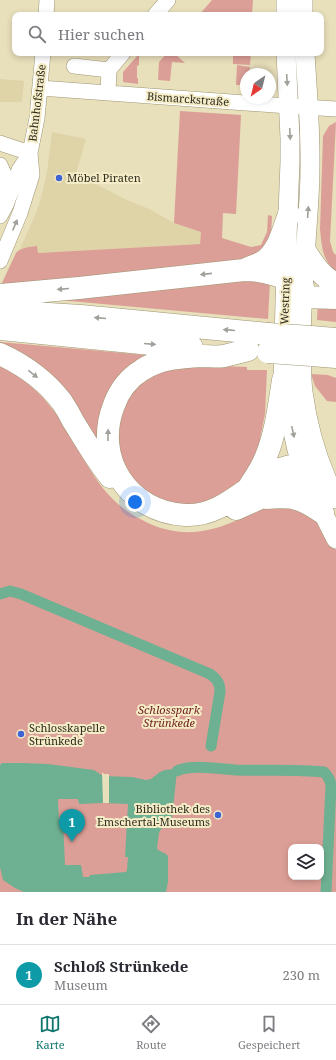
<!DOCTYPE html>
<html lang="de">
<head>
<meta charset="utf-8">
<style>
	:root { --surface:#fff; --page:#f2f2f3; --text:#2b2b33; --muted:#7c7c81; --line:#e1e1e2; --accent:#0f766e }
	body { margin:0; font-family:"Noto Serif",serif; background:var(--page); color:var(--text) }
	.controls { position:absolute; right:12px; bottom:12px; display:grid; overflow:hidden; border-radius:8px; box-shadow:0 2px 6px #0003 }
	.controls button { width:36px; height:36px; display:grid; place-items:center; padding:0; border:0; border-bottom:1px solid var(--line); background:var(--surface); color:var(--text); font:20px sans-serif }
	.compass { position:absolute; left:240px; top:68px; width:36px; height:36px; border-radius:50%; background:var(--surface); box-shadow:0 2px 6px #0003; rotate:215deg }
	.you { position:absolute; left:135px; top:502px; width:14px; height:14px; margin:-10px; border:3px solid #fff; border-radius:50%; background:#1a73e8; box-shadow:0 0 0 6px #1a73e833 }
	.badge { display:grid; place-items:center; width:26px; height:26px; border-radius:50%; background:var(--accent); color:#fff; font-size:13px; font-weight:700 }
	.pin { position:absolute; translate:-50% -33px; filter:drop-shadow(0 1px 2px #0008) }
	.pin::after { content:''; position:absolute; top:21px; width:14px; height:12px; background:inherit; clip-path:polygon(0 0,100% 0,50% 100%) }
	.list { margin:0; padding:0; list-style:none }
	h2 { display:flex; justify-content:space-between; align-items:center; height:52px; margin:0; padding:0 16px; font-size:17px }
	h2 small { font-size:13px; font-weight:400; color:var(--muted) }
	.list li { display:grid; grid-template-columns:26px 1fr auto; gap:12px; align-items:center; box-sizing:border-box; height:60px; padding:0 16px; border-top:1px solid var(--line) }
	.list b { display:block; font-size:15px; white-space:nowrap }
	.list p { margin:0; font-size:13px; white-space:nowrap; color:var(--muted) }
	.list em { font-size:13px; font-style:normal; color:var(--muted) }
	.icon { flex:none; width:22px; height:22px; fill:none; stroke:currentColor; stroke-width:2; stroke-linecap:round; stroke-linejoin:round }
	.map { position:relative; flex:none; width:336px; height:892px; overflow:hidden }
	.search { position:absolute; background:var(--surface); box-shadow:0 2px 6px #0003; left:12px; right:12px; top:12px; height:44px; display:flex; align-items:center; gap:10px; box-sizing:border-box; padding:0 14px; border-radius:8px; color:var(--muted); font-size:15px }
	.sheet { height:112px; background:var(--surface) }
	nav { display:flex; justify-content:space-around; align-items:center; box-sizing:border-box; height:56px; border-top:1px solid var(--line); background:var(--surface); font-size:11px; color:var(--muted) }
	nav a { display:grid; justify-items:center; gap:2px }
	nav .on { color:var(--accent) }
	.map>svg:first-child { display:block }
</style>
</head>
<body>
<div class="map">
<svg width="336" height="892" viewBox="0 0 336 892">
	<rect width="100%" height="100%" fill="#e8dfbb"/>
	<!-- built -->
	<path fill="#dfd3a8" d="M 0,79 L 24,81 L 22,102 L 0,102 Z
		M 52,132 L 86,139 L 76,174 L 127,200 L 149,209 L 174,223 L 201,232 L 200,244 L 38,253 L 37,246 L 20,249 L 36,213 L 41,198 L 47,172 Z"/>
	<!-- green -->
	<path fill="#dc9f97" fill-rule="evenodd" d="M 212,0 L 253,0 L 252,15 L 199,15 Z
		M 167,53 L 174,53 L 185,63 L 172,62 L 170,81 L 158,80 L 159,62 Z
		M 233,53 L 251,53 L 250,65 L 233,64 Z
		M 139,54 L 139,65 L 137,66 L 137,78 L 138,78 L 138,84 L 123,82 L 123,72 Z
		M 237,65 L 250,67 L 249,74 L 246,74 L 246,85 L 236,85 Z
		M 180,111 L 241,115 L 236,214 L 223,213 L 222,238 L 251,247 L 261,245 L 267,232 L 268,215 L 272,216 L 271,237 L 259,259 L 1,285 L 16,253 C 21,247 30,247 37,246 L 38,253 L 200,244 L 201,232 L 174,223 Z
		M 336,122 L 330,241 L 333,252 L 336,255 L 336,272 C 322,259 322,248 320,229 L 323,136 L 329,126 Z
		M 242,274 C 253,274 261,276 270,281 L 268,319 L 48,299 L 48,302 L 34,301 L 35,297 Z
		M 318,301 L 336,301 L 336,322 L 317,320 Z
		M 0,342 L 157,356 L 134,371 L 106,452 L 0,349 Z
		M 0,365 C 19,376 36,388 49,405 C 74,435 89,479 118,504 C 124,509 131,514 138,518 C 148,523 158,528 169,530 C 201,537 225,526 253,513 C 259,511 273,504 279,503 C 285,502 296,505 303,506 L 327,534 L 336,550 L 336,892 L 0,892 ZM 291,847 L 321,847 L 321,877 L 291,877 Z
		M 196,365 L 247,367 L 247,370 L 267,370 L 265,414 L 260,439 L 264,441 L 245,480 L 210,504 L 168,506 L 131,481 L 115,442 L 122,407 L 137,384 L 166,369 Z
		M 311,374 L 328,375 L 336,378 L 336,402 L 327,401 L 315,386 Z"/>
	<!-- water -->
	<path fill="#6eb092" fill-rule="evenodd" d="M 2,763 L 23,763 L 48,764 L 94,770 L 103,776 L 132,777 L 146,780 L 151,779 L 160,772 L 165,770 L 174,769 L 177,771 L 172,818 L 168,825 L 161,829 L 159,833 L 157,848 L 158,850 L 166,854 L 168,856 L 168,882 L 166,892 L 24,892 L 15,888 L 3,880 L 0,867 L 0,765 ZM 58,799 L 78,799 L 79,804 L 103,803 L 128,804 L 125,857 L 128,857 L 127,870 L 126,872 L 90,875 L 89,877 L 83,877 L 81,865 L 65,865 L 63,820 L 59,820 Z"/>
	<!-- pier -->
	<path fill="#e8dfbb" d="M 102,772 L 104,774 L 109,774 L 109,803 L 103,803 Z"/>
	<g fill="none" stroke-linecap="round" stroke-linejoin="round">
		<!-- canal -->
		<path stroke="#6eb092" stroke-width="11" d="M 0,594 L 10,591 L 21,594 L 210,674 C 217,679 220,683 220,692 L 211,746
			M 177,771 C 190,764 220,769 235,770 C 264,771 294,769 324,772 C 328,776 330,779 331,785 L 326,892"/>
		<defs>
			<path id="minor" d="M 46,15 L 47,0
				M 155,15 L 168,0
				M 74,66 L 109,70
				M 40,88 L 288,106 L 336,109
				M 108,93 L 109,70 L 123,53
				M 0,143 L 30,153
				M 0,165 L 7,181 L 7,196
				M 0,216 L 6,205 L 19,170 L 30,153
				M 0,261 L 20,213 L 32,175 L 30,153 L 37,118 L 43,53"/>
			<path id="major" d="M 303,0 L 303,15
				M 286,15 L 286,0
				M 286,53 L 290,138 L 290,162 L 286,264 L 283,380 L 286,400 L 297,450 L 307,477 L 323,513 L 336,539
				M 305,53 C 308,101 312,150 309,198 C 306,248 301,297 301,347 C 302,362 301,377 303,392 C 308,429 319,466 336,499"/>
			<path id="highway" d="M 305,251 C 314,265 322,277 336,284
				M 244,270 C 251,266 258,265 264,261 C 279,250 283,230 289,214
				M 0,295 L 79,288 L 244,270 C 266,270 284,277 303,287
				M 303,297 L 336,298
				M 0,311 L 81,316 L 268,334
				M 0,329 L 161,345 L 192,347
				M 311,337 L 336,339
				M 248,350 C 240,352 232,354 224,356 C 217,357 210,356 203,356 C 182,357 160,358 142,370 C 129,378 119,391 114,405 C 93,458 128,512 185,515 C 223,517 247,484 278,470 C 286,466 294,466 302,464
				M 0,354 C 24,365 46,381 62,402 C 66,408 70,415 73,421 C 85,440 96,460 110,477
				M 311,355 L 336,357
				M 250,485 C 257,475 263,465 267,454 C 276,431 279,405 283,380
				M 266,498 C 292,496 300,497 323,513
				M 236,509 L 307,477"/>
		</defs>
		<!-- minor casing -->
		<use href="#minor" stroke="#9e9674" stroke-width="16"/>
		<!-- major casing -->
		<use href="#major" stroke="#9e9674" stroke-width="20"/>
		<!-- highway casing -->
		<use href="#highway" stroke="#9e9674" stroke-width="23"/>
		<!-- minor -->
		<use href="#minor" stroke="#fff" stroke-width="15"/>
		<!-- major -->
		<use href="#major" stroke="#fff" stroke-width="19"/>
		<!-- highway -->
		<use href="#highway" stroke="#fff" stroke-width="22"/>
		<defs>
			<path id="highway-bridge" d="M 268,334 L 311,337
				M 268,352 L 311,355"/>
		</defs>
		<!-- highway-bridge casing -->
		<use href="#highway-bridge" stroke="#9e9674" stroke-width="23" stroke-linecap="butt"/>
		<!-- highway-bridge -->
		<use href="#highway-bridge" stroke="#fff" stroke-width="22"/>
	</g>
	<!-- one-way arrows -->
	<defs><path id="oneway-solid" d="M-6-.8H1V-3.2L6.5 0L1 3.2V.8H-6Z"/></defs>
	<g fill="#a1a09a">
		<use href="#oneway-solid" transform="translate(287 80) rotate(87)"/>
		<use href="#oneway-solid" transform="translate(290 134) rotate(87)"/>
		<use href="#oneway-solid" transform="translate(308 212) rotate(-86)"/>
		<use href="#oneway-solid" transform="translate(15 225) rotate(-67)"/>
		<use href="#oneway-solid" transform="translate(206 274) rotate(174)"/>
		<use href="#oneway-solid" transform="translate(63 289) rotate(175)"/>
		<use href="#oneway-solid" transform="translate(100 318) rotate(-175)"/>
		<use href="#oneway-solid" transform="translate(229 330) rotate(-175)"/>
		<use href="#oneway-solid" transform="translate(150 344) rotate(5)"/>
		<use href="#oneway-solid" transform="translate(33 374) rotate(38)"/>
		<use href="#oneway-solid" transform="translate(293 432) rotate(78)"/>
		<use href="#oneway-solid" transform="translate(108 435) rotate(-89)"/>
	</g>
	<!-- markers -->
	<g fill="#3d63d4" stroke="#f5ecc8" stroke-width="1.5">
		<circle cx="59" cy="178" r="4"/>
		<circle cx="21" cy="734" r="4"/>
		<circle cx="218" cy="815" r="4"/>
	</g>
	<g text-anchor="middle" stroke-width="4" stroke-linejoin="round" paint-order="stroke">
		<!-- street labels -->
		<g font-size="11" fill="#2f2c1e" stroke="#f5ecc8">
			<text transform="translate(188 99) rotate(4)" y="4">Bismarckstraße</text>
			<text transform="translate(37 103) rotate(-83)" y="4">Bahnhofstraße</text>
			<text transform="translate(285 301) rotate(-88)" y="4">Westring</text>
		</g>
		<!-- poi labels -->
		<g font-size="11" fill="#2f2c1e" stroke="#f5ecc8" text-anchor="start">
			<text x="67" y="182">Möbel Piraten</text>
			<text x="29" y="732">Schlosskapelle<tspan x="29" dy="13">Strünkede</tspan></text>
			<text x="210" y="813" text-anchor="end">Bibliothek des<tspan x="210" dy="13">Emschertal-Museums</tspan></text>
		</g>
		<!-- park labels -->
		<g font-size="11" font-style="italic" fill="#6c1e1a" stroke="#f5ecc8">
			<text x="169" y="714">Schlosspark<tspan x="169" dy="13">Strünkede</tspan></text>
		</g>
	</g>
</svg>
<div class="controls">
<button><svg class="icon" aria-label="layers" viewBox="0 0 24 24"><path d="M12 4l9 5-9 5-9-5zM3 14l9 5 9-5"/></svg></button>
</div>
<svg class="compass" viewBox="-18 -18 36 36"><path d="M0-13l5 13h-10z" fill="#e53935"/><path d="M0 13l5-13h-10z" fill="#7c7c81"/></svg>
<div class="you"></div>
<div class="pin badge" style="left:72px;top:842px;background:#0f9aa8">1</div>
<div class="search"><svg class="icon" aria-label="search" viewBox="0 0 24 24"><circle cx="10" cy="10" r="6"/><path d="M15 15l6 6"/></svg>Hier suchen</div>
</div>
<section class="sheet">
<h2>In der Nähe<small></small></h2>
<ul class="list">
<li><span class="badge" style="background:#0f9aa8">1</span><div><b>Schloß Strünkede</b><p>Museum</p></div><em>230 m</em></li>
</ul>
</section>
<nav>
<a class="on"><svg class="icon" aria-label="map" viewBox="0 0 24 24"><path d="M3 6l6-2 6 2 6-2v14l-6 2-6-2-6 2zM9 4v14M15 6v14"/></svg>Karte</a>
<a><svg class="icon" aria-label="directions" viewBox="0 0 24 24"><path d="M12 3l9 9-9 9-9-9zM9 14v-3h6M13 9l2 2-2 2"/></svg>Route</a>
<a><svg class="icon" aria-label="saved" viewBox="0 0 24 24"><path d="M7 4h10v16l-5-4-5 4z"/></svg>Gespeichert</a>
</nav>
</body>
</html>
